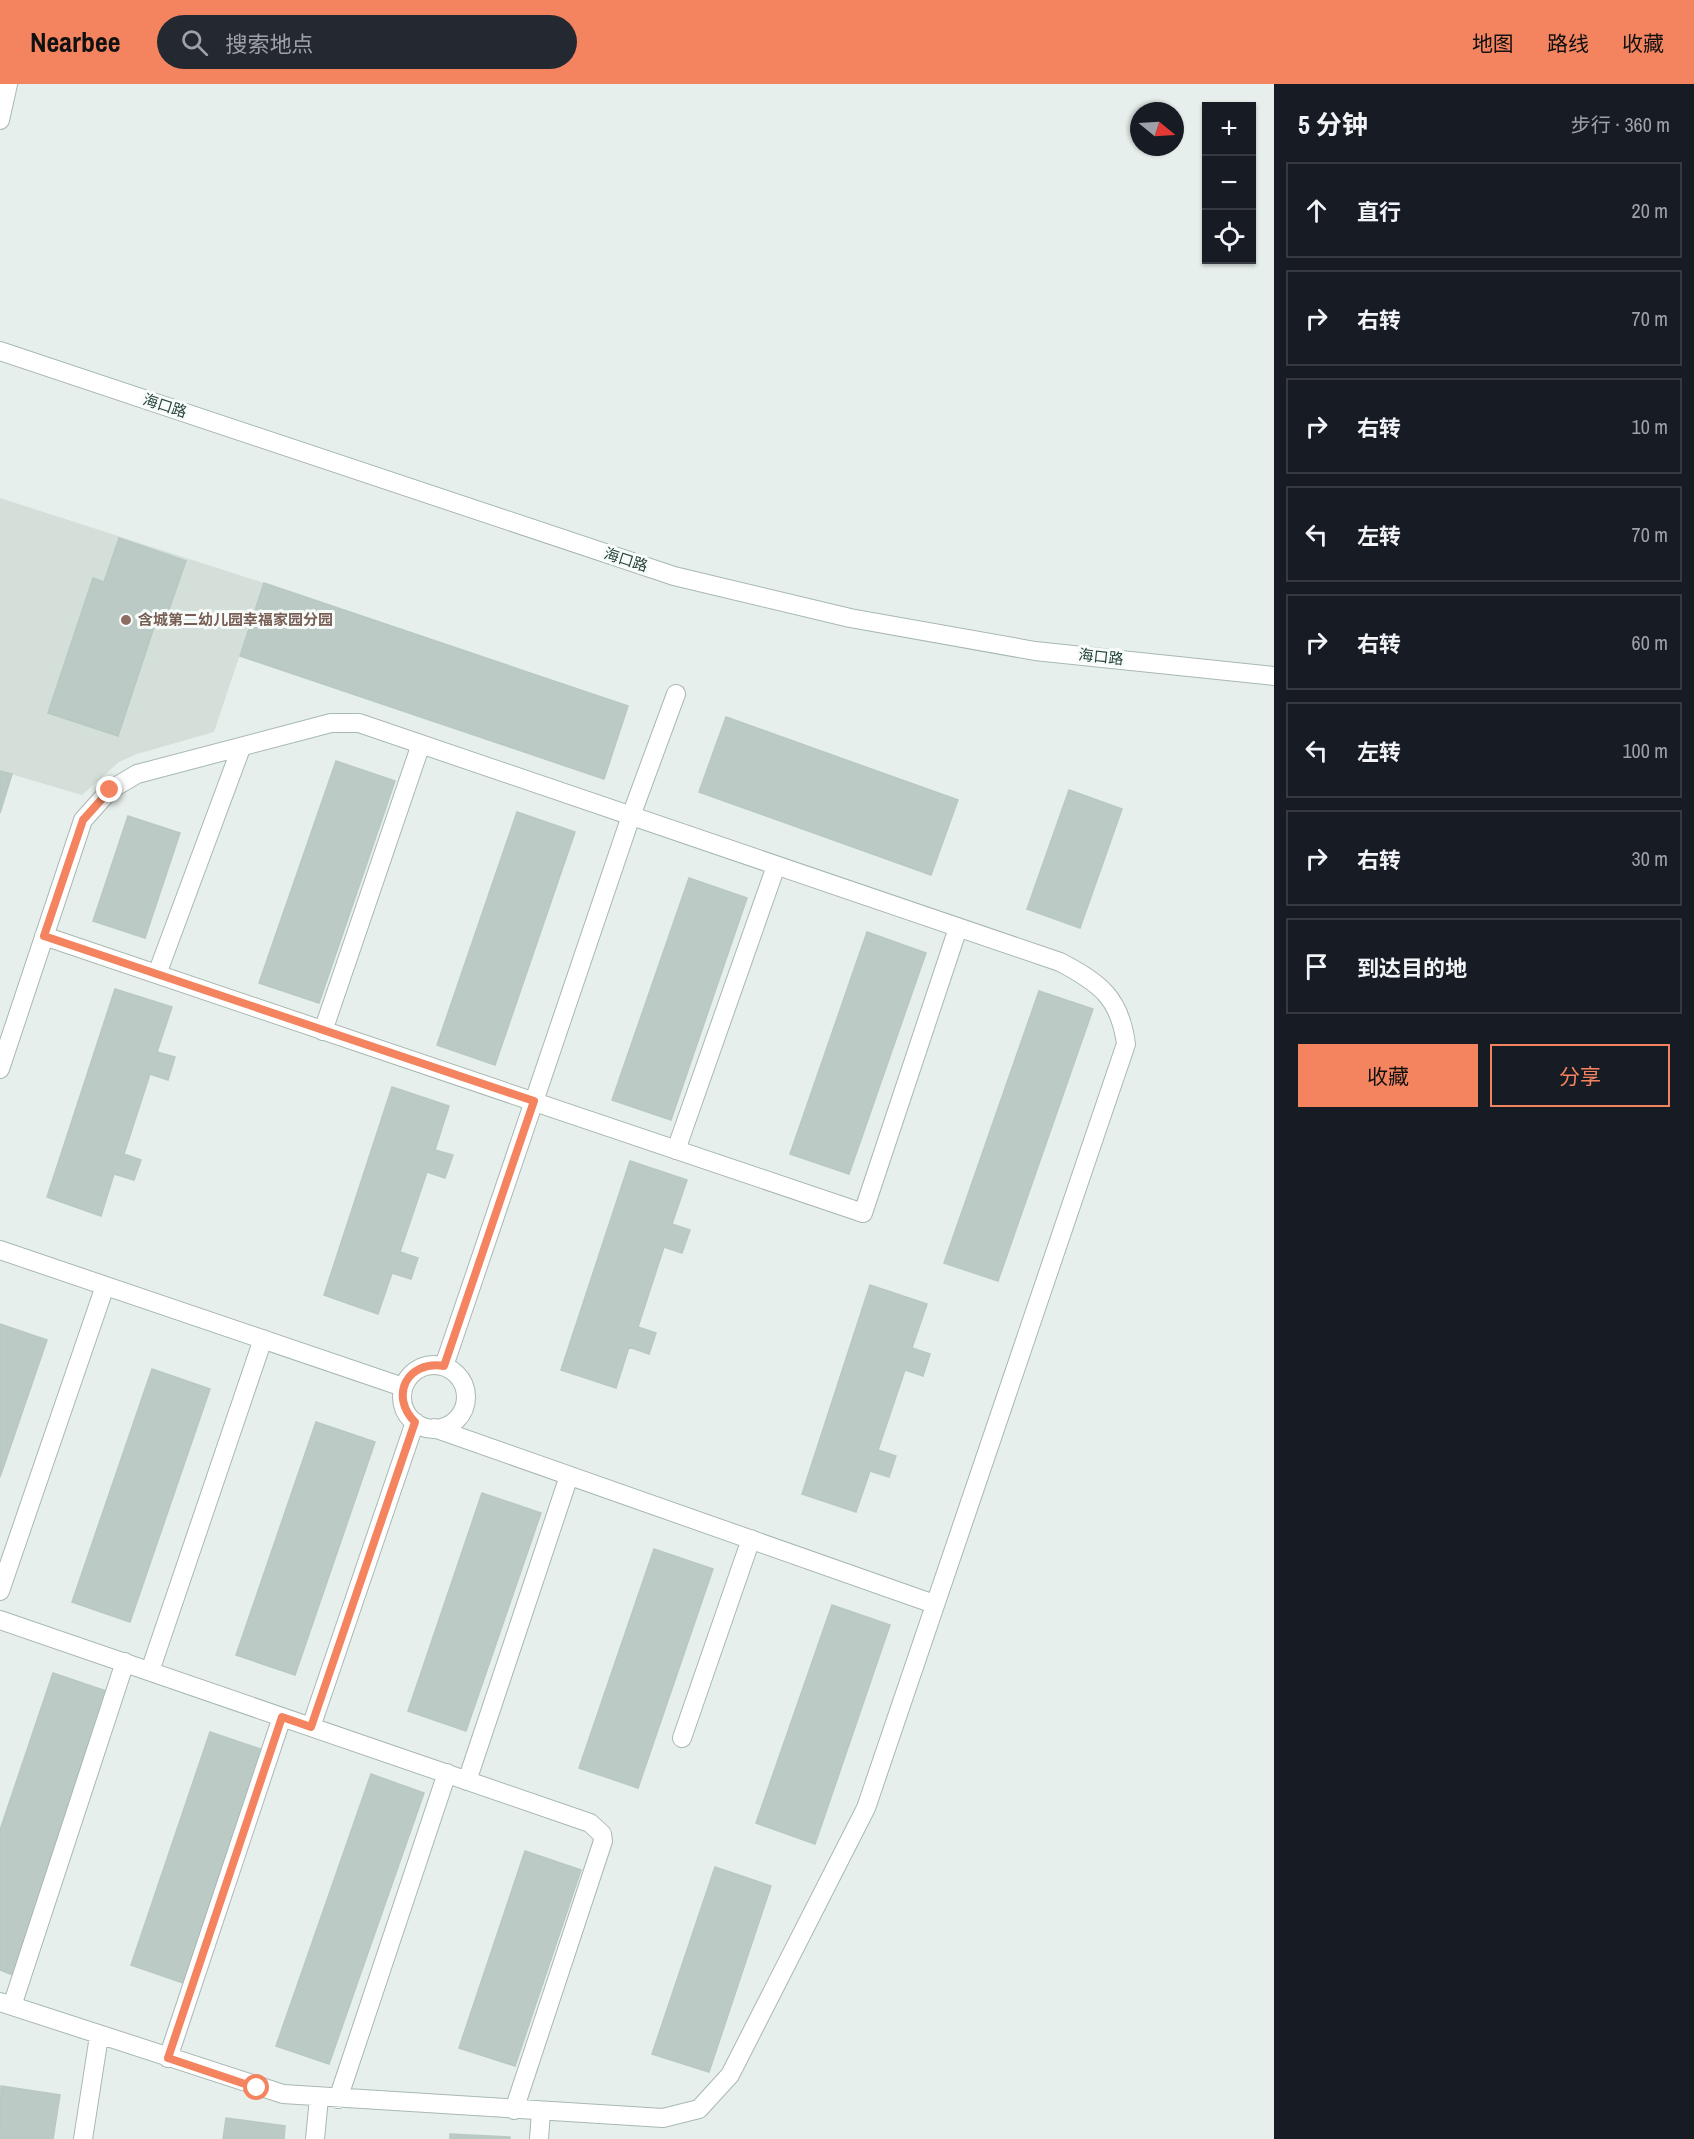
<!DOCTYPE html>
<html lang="zh">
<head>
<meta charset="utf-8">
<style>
	:root { --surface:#171b24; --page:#242831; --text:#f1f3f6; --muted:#9ea1a6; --line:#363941; --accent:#f4845f }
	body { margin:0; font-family:"Archivo Narrow","Noto Sans SC",sans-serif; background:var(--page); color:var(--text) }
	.controls { position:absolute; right:18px; top:18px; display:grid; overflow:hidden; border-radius:0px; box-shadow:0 2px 4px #0004 }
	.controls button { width:54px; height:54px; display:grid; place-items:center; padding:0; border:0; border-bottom:2px solid var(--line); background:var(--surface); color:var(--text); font:30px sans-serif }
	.compass { position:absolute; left:1130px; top:18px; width:54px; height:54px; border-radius:50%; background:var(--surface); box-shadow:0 2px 4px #0004; rotate:108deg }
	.stop { position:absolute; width:18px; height:18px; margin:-14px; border:4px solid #f4845f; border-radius:50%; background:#fff }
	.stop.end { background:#f4845f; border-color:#fff; box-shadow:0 2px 6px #0008 }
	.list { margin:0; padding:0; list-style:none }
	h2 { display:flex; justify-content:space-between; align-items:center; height:78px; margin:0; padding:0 24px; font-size:26px }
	h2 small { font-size:20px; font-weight:400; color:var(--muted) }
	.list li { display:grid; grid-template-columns:39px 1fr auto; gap:18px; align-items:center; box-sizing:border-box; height:96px; margin:0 12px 12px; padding:0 12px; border:2px solid var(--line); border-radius:0px }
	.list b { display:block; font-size:22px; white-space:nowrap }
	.list em { font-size:20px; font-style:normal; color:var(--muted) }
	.actions { display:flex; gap:12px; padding:18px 24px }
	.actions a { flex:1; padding:14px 0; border:2px solid var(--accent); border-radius:0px; text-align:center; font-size:21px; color:var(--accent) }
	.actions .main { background:var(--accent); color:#111 }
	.icon { flex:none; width:33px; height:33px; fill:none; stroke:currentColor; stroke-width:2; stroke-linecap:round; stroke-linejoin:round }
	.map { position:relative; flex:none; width:1274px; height:2055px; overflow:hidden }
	header { display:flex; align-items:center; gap:36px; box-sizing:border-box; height:84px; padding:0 30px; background:var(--accent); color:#111 }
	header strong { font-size:28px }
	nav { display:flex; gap:33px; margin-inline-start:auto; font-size:21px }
	.search { width:420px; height:54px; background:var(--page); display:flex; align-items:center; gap:15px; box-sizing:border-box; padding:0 21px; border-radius:33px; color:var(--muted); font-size:22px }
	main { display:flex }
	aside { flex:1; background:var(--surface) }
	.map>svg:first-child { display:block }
</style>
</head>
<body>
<header>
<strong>Nearbee</strong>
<div class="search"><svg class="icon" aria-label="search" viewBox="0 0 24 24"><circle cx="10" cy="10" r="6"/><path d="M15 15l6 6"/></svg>搜索地点</div>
<nav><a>地图</a><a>路线</a><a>收藏</a></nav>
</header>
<main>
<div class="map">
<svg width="1274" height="2055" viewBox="0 0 1274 2055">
	<rect width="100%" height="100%" fill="#e6efeb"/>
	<!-- built -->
	<path fill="#d4dfda" d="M 0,414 L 264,499 L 214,648 L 137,670 L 119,678 L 82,711 L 0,687 Z"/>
	<!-- building -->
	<path fill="#bbcac4" stroke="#b8c9c2" stroke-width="1.5" d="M 119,454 L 186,477 L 166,534 L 158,531 L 118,652 L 48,629 L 93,494 L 104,498 Z
		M 264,499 L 628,622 L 604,695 L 240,572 Z
		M 726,633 L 958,716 L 931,791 L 699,708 Z
		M 336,677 L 395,697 L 319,919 L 259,899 Z
		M 0,687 L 12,690 L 0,729 Z
		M 1069,706 L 1122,725 L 1080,844 L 1027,825 Z
		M 517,728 L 575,748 L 495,981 L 437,961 Z
		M 128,732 L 180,749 L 145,854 L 93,837 Z
		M 689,794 L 747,814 L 671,1036 L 612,1016 Z
		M 867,848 L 926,869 L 849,1090 L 790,1070 Z
		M 115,905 L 172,923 L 157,968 L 175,973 L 168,996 L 150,990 L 124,1070 L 141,1076 L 134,1096 L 114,1090 L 101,1132 L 47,1113 Z
		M 1039,907 L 1093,925 L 998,1197 L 944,1179 Z
		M 392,1003 L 449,1022 L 435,1066 L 453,1071 L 445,1094 L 427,1088 L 400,1168 L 418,1174 L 411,1195 L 392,1189 L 378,1230 L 324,1211 Z
		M 630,1077 L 687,1096 L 672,1140 L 690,1146 L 682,1169 L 664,1163 L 638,1243 L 656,1249 L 649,1270 L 629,1263 L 616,1304 L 561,1286 Z
		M 870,1201 L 927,1220 L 912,1264 L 930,1270 L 923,1292 L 905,1286 L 878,1366 L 896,1372 L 889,1393 L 870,1387 L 856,1428 L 802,1410 Z
		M 0,1240 L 47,1256 L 0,1393 Z
		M 152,1285 L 210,1305 L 130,1538 L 72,1518 Z
		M 316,1338 L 375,1358 L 295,1591 L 236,1571 Z
		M 482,1409 L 541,1429 L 466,1647 L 408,1627 Z
		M 654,1465 L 713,1485 L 638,1704 L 579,1684 Z
		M 832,1521 L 890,1541 L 815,1760 L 756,1739 Z
		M 53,1589 L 109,1608 L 13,1891 L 0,1886 L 0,1746 Z
		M 210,1648 L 269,1668 L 189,1901 L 131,1881 Z
		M 371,1690 L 424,1709 L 329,1980 L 276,1962 Z
		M 525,1767 L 581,1786 L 515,1982 L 459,1964 Z
		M 715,1783 L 771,1802 L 709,1988 L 652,1970 Z
		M 1,2002 L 60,2011 L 53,2055 L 0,2055 Z
		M 226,2034 L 285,2042 L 284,2055 L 223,2055 Z
		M 450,2050 L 510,2053 L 510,2055 L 450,2055 Z"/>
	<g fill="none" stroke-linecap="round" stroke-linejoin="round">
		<defs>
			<path id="minor" d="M 0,36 L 8,0
				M 0,267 L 674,492 L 850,534 L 1035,567 L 1274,592
				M 44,852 L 863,1129 L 958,844
				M 157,890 L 241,664
				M 323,947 L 421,660
				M 0,985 L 83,736 L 110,706 L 137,690 L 331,639 L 359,639 L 1060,878 C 1100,899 1120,914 1126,960 L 866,1724 L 730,1991 L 699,2025 L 663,2034 L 283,2010 L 0,1918
				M 676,1066 L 776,782
				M 0,1166 L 403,1303
				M402 1313a32 32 0 1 1 64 0a32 32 0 1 1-64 0Z
				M 444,1282 L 631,732 L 676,610
				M 434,1344 L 934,1520
				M 0,1507 L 105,1202
				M 0,1536 L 590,1739 L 602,1750 L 603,1757 L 514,2026
				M 150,1587 L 263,1255
				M 311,1643 L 415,1338
				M 682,1654 L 751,1455
				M 467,1697 L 569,1392
				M 12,1922 L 125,1578
				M 168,1974 L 282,1633
				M 338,2015 L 447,1689
				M 83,2055 L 99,1952
				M 315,2055 L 319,2014
				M 539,2055 L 541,2028"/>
		</defs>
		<!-- minor casing -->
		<use href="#minor" stroke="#a8b8b2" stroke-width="20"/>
		<!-- minor -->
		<use href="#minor" stroke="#fff" stroke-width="18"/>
	</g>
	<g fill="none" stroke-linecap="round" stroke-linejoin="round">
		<!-- route -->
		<path stroke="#f4845f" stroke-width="8" d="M 110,706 L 83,736 L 44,852 L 534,1017 L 444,1282 C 407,1276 389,1312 415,1338 L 311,1643 L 282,1633 L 168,1974 L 257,2004"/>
	</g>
	<!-- markers -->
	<circle fill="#8d6e63" stroke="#f7fbf9" stroke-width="2" cx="126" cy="536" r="6"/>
	<g text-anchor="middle" stroke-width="6" stroke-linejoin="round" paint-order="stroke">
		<!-- street labels -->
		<g font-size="15" fill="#24423a" stroke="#f7fbf9">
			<text transform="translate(165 322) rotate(18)" y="5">海口路</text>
			<text transform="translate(626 476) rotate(18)" y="5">海口路</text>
			<text transform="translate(1101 573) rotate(6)" y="5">海口路</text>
		</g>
		<!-- education labels -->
		<g font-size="15" font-weight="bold" fill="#785e54" stroke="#f7fbf9" text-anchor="start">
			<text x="138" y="541">含城第二幼儿园幸福家园分园</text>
		</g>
	</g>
</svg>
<div class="controls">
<button>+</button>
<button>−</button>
<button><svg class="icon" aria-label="locate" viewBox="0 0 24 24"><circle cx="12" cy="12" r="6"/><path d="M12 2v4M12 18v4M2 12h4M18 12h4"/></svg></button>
</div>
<svg class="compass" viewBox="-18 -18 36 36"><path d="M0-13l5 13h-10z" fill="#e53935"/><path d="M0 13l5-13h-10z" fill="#9ea1a6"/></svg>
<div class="stop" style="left:257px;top:2004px"></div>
<div class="stop end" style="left:110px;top:706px"></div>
</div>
<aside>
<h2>5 分钟<small>步行 · 360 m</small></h2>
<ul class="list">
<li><svg class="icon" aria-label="ahead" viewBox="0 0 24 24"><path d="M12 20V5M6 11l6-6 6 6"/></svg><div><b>直行</b></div><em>20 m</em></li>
<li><svg class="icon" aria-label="right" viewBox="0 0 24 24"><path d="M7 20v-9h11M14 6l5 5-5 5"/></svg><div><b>右转</b></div><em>70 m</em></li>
<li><svg class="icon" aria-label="right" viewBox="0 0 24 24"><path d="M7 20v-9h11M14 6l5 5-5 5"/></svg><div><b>右转</b></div><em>10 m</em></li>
<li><svg class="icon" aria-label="left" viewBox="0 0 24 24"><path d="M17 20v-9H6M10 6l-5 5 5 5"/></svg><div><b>左转</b></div><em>70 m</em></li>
<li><svg class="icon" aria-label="right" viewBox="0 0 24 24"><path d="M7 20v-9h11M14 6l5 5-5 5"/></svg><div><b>右转</b></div><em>60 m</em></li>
<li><svg class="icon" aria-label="left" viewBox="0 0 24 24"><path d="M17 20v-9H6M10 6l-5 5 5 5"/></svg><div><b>左转</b></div><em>100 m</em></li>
<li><svg class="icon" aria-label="right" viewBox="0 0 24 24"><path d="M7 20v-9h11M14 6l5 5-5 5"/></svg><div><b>右转</b></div><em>30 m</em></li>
<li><svg class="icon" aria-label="arrive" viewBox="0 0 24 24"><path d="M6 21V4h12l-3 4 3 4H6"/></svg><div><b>到达目的地</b></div></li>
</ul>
<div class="actions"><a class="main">收藏</a><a>分享</a></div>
</aside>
</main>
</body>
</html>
